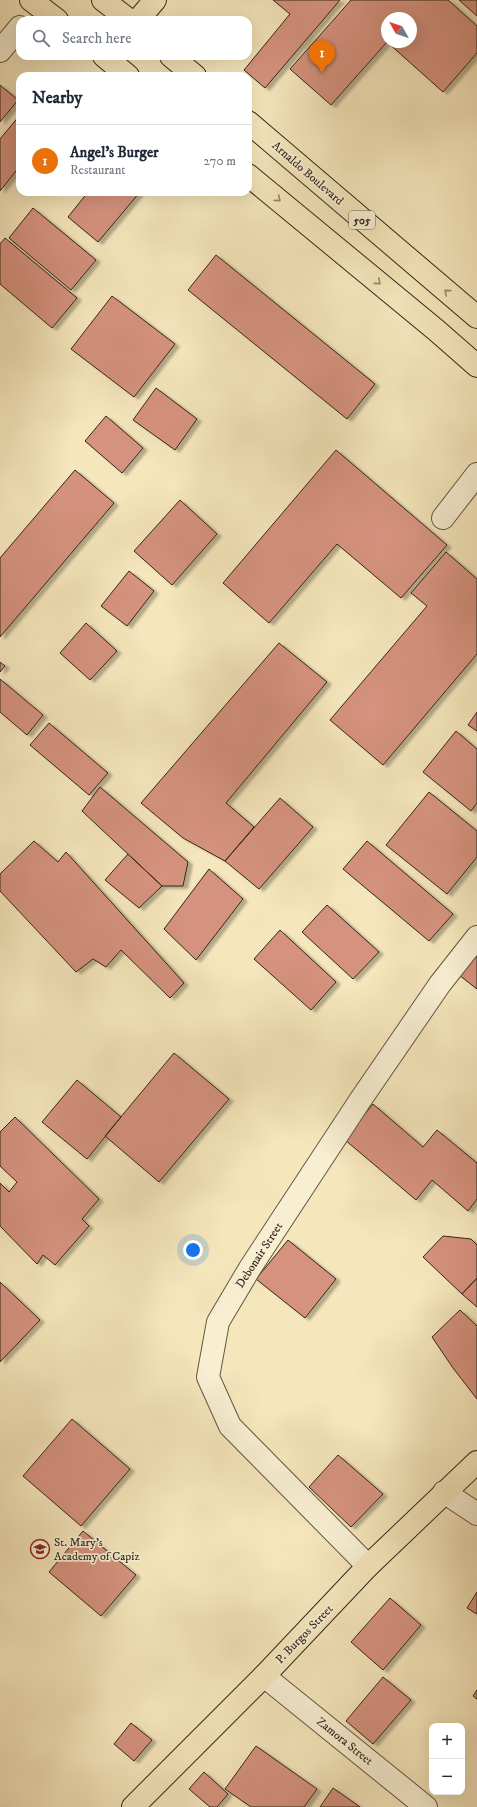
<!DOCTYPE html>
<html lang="en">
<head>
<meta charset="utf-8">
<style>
	:root { --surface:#fff; --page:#f6f6f7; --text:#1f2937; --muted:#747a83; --line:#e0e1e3; --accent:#d93025 }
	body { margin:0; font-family:"IM FELL DW Pica",serif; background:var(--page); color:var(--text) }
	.controls { position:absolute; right:12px; bottom:12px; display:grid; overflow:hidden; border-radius:8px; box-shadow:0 4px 16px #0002 }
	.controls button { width:36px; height:36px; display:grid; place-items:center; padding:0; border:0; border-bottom:1px solid var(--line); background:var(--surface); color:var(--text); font:20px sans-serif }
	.compass { position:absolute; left:381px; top:12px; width:36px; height:36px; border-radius:50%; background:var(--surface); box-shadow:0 4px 16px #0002; rotate:310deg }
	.you { position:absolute; left:193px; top:1250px; width:14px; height:14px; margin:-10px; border:3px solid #fff; border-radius:50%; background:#1a73e8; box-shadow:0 0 0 6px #1a73e833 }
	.badge { display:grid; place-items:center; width:26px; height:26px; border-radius:50%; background:var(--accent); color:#fff; font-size:13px; font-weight:700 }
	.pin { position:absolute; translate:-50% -33px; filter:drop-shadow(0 1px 2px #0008) }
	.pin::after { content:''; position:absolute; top:21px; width:14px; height:12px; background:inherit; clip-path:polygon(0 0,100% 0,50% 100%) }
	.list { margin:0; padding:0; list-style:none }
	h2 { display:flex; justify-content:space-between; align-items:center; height:52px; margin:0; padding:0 16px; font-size:17px }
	h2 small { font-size:13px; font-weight:400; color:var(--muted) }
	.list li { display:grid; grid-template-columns:26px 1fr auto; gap:12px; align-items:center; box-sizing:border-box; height:72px; padding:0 16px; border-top:1px solid var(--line) }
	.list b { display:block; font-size:15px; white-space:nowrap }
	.list p { margin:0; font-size:13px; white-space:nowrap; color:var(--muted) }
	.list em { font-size:13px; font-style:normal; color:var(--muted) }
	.icon { flex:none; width:22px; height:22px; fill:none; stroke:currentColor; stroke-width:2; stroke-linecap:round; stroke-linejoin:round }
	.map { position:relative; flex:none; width:477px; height:1807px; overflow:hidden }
	.search { position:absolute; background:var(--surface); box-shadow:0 4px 16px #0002; left:16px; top:16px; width:236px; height:44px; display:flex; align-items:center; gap:10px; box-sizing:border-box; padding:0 14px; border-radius:12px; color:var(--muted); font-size:15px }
	.panel { position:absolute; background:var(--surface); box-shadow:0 4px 16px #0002; left:16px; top:72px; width:236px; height:124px; border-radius:12px }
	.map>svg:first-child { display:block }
</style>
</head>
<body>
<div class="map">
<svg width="477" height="1807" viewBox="0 0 477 1807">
	<defs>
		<filter id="shadow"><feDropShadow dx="4.5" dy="2.5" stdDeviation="1" flood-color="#0004"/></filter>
	</defs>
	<rect width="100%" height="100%" fill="#f5e6bb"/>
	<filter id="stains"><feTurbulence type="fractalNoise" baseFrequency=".005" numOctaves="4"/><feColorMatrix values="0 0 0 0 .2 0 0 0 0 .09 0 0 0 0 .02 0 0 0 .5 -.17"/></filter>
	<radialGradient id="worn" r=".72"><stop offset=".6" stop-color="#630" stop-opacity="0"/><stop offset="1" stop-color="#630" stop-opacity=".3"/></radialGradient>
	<!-- building -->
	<path fill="#d5927e" stroke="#35261a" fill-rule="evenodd" filter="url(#shadow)" d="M 273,0 L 340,0 L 265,88 L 244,70 L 290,14 Z
		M 351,0 L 448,0 L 477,26 L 477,53 L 443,92 L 387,42 L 331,105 L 290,69 ZM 387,18 L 411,18 L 411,42 L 387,42 Z
		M 459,0 L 477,0 L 477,16 Z
		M 0,85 L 18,100 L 0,122 Z
		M 20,115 L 20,166 L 0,191 L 0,139 Z
		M 88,192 L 140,192 L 98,242 L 68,217 Z
		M 33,208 L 96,260 L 71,290 L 9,238 Z
		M 5,238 L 77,298 L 52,328 L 0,284 L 0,244 Z
		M 216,255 L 375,384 L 347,419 L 188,290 Z
		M 112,296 L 175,344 L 134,397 L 71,349 Z
		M 156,388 L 197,419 L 175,450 L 133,420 Z
		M 106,416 L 143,448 L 122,473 L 85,441 Z
		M 336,450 L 447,545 L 401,598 L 337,544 L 269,623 L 223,583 Z
		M 75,470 L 114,503 L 0,637 L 0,558 Z
		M 180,500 L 217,534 L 172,585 L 134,551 Z
		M 446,552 L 477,579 L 477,654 L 383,765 L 330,720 L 427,606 L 411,593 Z
		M 129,571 L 154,591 L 127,626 L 101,606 Z
		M 86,623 L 117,651 L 90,680 L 60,653 Z
		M 279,643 L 327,682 L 226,803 L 254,827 L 225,861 L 183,838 L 141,803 Z
		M 0,662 L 5,666 L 0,672 Z
		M 0,679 L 43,715 L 27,735 L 0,712 Z
		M 477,712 L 477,731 L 468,725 Z
		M 49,723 L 108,773 L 89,795 L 30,745 Z
		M 456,731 L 477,749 L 477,803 L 471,811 L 423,772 Z
		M 100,787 L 188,862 L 183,886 L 162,886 L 82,811 Z
		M 429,792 L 477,831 L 477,857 L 447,894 L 386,845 Z
		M 280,798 L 313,827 L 259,889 L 225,861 Z
		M 34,841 L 58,862 L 66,852 L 184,983 L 170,998 L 121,950 L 106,967 L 93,959 L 76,972 L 0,891 L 0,874 Z
		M 367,841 L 453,914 L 429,941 L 343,869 Z
		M 128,854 L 162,886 L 139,908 L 105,880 Z
		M 209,869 L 243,899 L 196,960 L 164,929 Z
		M 327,905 L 379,952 L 353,979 L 302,932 Z
		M 280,930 L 336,982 L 311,1010 L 254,959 Z
		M 477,942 L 477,989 L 454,971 Z
		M 174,1053 L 229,1099 L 159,1182 L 105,1136 Z
		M 77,1080 L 121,1117 L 87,1159 L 42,1122 Z
		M 373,1104 L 423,1147 L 437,1130 L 477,1163 L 477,1199 L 468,1211 L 432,1180 L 416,1200 L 344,1139 Z
		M 15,1117 L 99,1199 L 82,1219 L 89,1226 L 55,1265 L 43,1255 L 37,1264 L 0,1226 L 0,1183 L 9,1192 L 17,1182 L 0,1166 L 0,1132 Z
		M 443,1236 L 471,1239 L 477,1245 L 477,1278 L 462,1294 L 423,1257 Z
		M 288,1240 L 336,1279 L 305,1318 L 256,1279 Z
		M 477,1278 L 477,1307 L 462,1294 Z
		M 0,1282 L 40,1320 L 0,1362 Z
		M 460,1310 L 477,1326 L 477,1399 L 453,1368 L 432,1337 Z
		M 72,1419 L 130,1469 L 81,1526 L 23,1476 Z
		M 338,1455 L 383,1494 L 351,1527 L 309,1487 Z
		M 83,1531 L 136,1575 L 101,1616 L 49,1572 Z
		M 477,1592 L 477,1614 L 467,1608 Z
		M 390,1598 L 421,1625 L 383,1670 L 351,1642 Z
		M 383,1677 L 411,1700 L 373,1744 L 346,1721 Z
		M 477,1690 L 477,1699 L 473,1696 Z
		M 131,1723 L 152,1740 L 134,1761 L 114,1744 Z
		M 256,1746 L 317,1789 L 304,1807 L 251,1807 L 225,1789 Z
		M 204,1772 L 228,1794 L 217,1807 L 210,1807 L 189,1789 Z
		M 333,1788 L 360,1807 L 320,1807 Z"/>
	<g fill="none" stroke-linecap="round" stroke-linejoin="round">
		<defs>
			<path id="minor" d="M 0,51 L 20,27
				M 443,518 L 477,474
				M 444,1492 L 477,1514
				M 368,1566 L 230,1426 L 208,1377 L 218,1322 L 250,1268 L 361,1099 L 440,984 L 477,937
				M 264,1676 L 426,1807"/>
			<path id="major" d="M 138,20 L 155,0
				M 133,1807 L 264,1676 L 368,1566 L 477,1462"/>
			<path id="highway" d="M 31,0 L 57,20
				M 103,0 L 129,20
				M 104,56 L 128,76
				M 171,56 L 195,76
				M 248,122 L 477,317
				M 248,175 L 436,330 L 477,366"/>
		</defs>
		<!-- minor casing -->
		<use href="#minor" stroke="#655642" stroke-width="24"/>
		<!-- major casing -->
		<use href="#major" stroke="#35261a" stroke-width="24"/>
		<!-- highway casing -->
		<use href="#highway" stroke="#35261a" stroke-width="24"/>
		<!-- minor -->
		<use href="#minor" stroke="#f8efd3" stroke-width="22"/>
		<!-- major -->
		<use href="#major" stroke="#f5e6bb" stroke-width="22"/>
		<!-- highway -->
		<use href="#highway" stroke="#f5e6bb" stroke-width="22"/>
	</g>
	<!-- one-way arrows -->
	<defs><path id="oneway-chevron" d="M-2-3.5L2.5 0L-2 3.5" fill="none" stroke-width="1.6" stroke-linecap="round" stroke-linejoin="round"/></defs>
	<g stroke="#95866a">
		<use href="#oneway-chevron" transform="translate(278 199) rotate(40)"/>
		<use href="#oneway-chevron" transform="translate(378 282) rotate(40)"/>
		<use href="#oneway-chevron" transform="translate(447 292) rotate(-139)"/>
	</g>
	<!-- icons -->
	<defs>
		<symbol id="school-ring" viewBox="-11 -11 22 22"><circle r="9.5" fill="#f8efd3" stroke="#8f2418" stroke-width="1.5"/><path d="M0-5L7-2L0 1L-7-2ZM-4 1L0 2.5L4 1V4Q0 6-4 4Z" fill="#8f2418"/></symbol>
	</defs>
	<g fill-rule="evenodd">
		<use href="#school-ring" x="29" y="1538" width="22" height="22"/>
	</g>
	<g text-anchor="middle" stroke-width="3.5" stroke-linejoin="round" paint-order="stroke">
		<!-- shield labels -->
		<rect fill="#f8efd3" stroke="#706252" stroke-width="1" x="349" y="211" width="26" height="18" rx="3"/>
		<g font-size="11" font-weight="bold" fill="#35261a">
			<text x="362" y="224">505</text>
		</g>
		<!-- street labels -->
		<g font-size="12" fill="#35261a" stroke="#f8efd3">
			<text transform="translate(308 173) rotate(41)" y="4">Arnaldo Boulevard</text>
			<text transform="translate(259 1255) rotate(-57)" y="4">Debonair Street</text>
			<text transform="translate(304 1634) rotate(-46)" y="4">P. Burgos Street</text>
			<text transform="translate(345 1741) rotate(39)" y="4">Zamora Street</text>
		</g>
		<!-- poi labels -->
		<g font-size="12" fill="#35261a" stroke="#f8efd3" text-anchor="start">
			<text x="54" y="1546">St. Mary's<tspan x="54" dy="14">Academy of Capiz</tspan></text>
		</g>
	</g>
	<rect width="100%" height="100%" filter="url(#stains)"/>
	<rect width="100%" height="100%" fill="url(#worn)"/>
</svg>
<div class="controls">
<button>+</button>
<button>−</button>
</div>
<svg class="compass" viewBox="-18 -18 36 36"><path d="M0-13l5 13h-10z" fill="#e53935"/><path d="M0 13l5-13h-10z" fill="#747a83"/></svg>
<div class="you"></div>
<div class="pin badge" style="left:322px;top:73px;background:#e8710a">1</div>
<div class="search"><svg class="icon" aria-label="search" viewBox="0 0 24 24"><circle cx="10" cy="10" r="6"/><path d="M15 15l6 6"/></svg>Search here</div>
<section class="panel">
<h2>Nearby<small></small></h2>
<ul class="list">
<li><span class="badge" style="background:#e8710a">1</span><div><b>Angel's Burger</b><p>Restaurant</p></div><em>270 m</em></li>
</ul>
</section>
</div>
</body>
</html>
